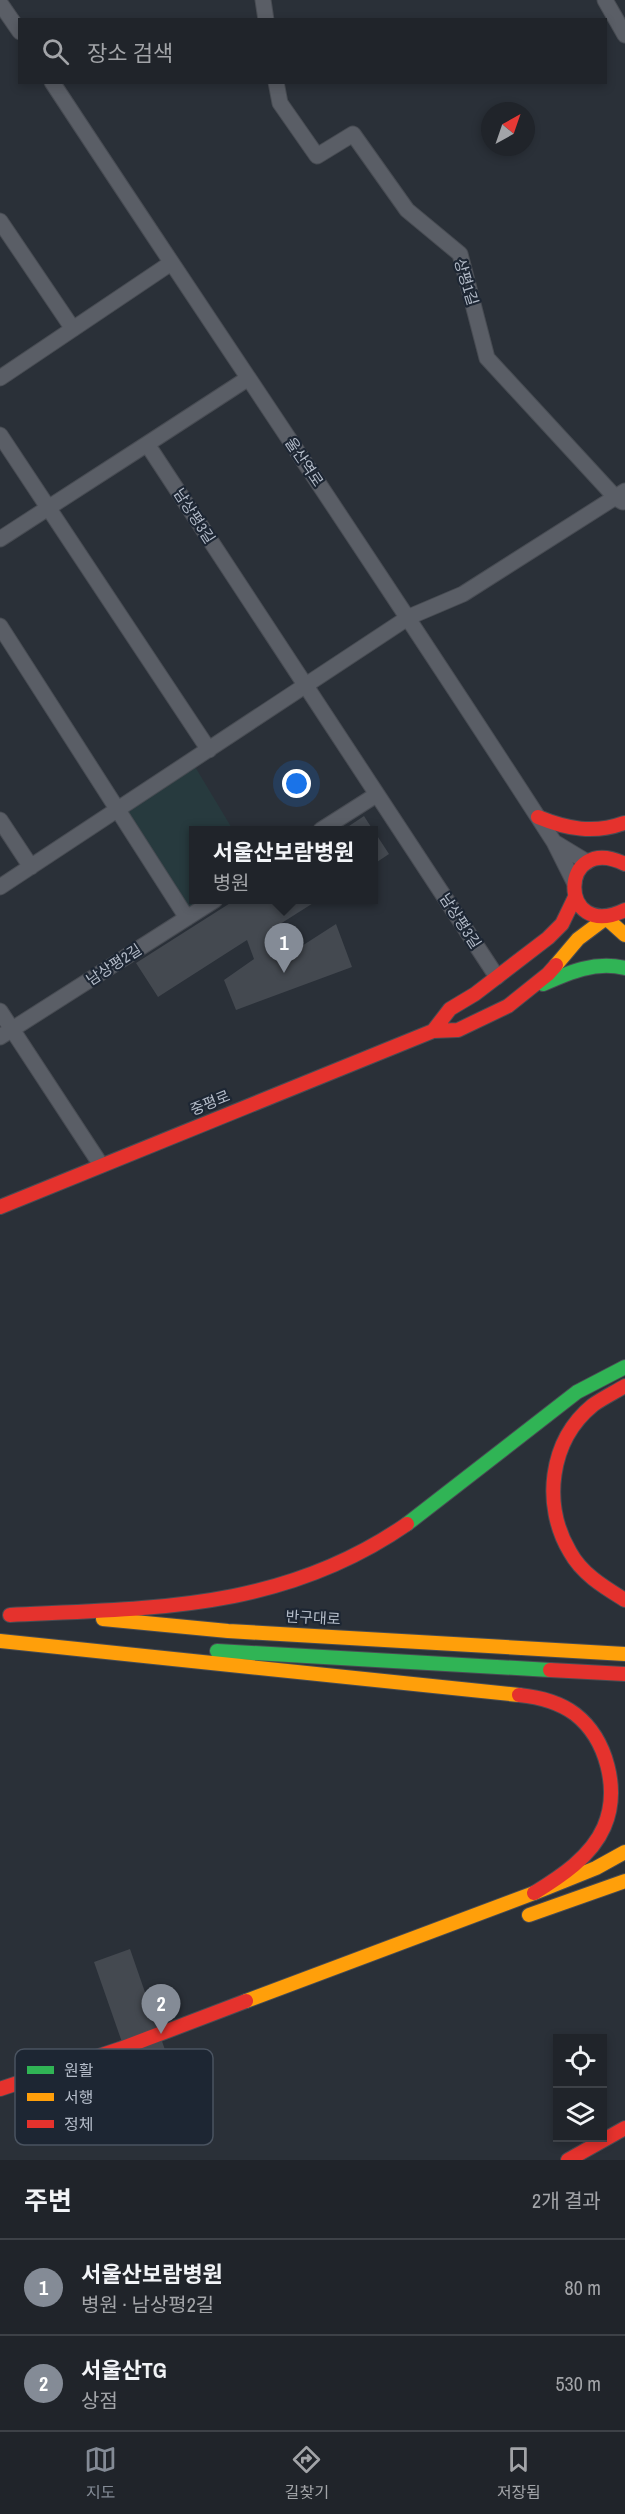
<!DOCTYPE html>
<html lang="ko">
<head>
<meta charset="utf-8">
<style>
	:root { --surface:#20242a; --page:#2d3036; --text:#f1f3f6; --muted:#a2a4a8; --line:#3d4147; --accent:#848b96 }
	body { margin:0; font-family:"Archivo Narrow","Noto Sans KR",sans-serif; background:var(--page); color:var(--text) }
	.controls { position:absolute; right:18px; bottom:18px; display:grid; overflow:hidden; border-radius:0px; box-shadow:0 3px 9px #0003 }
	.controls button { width:54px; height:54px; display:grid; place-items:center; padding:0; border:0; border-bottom:2px solid var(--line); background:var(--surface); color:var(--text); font:30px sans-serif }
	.compass { position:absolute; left:481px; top:102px; width:54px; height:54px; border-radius:50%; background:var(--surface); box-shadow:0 3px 9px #0003; rotate:40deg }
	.you { position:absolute; left:297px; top:784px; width:21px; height:21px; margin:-15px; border:4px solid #fff; border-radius:50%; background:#1a73e8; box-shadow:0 0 0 9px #1a73e833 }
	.badge { display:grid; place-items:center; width:39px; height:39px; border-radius:50%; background:var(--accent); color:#fff; font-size:20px; font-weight:700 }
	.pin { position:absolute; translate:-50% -50px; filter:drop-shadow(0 2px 3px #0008) }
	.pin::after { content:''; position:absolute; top:32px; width:21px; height:18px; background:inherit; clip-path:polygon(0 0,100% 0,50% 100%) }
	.popup { position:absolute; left:189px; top:826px; width:189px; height:78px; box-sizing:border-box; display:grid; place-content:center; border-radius:0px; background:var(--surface); filter:drop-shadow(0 2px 4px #0005); font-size:20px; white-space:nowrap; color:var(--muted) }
	.popup b { font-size:22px; color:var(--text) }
	.popup::after { content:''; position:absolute; left:50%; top:100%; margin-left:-12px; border:12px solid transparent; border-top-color:var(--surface) }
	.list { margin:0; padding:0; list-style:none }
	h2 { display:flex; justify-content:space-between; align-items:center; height:78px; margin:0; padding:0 24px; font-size:26px }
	h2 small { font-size:20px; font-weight:400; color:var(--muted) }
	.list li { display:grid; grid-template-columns:39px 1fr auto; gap:18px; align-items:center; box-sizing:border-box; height:96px; padding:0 24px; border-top:2px solid var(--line) }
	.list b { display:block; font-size:22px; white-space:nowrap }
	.list p { margin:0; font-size:20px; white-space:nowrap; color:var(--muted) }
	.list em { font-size:20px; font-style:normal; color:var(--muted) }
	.icon { flex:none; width:33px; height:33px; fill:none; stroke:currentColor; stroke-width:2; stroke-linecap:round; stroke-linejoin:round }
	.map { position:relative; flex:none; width:625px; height:2160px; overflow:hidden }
	.search { position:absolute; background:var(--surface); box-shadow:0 3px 9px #0003; left:18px; right:18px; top:18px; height:66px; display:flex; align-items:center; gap:15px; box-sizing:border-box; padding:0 21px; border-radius:0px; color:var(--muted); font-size:22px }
	.sheet { height:270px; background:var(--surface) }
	nav { display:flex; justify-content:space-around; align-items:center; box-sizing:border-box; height:84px; border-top:2px solid var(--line); background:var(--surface); font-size:16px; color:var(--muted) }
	nav a { display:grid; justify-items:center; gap:3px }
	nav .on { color:var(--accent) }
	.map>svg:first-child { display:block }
</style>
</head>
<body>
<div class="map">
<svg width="625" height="2160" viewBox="0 0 625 2160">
	<rect width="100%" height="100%" fill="#2a3038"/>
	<!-- green -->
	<path fill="#273a3e" d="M 194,765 L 233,830 L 194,830 L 194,900 L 207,900 L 190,910 L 125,811 Z"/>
	<!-- building -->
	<path fill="#444950" d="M 364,816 L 373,830 L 343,830 Z
		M 374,831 L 389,854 L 374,864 Z
		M 235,900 L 318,900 L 277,926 L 294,951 L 336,924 L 352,967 L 236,1010 L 224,980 L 254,959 L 247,940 L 158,997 L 136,963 Z
		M 130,1949 L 189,2119 L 153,2131 L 94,1962 Z"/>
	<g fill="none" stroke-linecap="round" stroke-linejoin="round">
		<defs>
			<path id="street" d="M 263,0 L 266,20
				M 605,0 L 625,35
				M 0,3 L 20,32
				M 52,82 C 219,336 390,587 554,842
				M 276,82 L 280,103 L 317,156 L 353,134 L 407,210 L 460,254 L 487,358 L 616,498 L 623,502
				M 0,221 L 73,329
				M 0,378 L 171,263
				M 0,435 L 209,750
				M 147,444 L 247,379
				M 0,539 L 147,444 L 497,977
				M 0,626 L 187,918
				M 0,820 L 31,867
				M 321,830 L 376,795
				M 574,882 L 554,842 L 587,862
				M 0,887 L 409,617 L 463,594 L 625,491
				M 0,1011 L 101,1165
				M 0,1037 L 215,900"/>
			<path id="fast" d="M 543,984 C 570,972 595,961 625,968
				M 407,1524 L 577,1392 L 625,1367
				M 217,1651 L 550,1670"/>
			<path id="slow" d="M 556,965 L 578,939 L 606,918 L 625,935
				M 103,1619 L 228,1631 L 625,1654
				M 0,1641 L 519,1695
				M 529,1915 L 625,1881
				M 246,2001 L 534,1893 L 596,1868 L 625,1852"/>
			<path id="jam" d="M 538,817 C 567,829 594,834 624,823
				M 625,864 C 558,831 557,943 625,910
				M 556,965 L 548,974 L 508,1006 L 458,1030 L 433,1031 L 450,1009 L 475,994 L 548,938 L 562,924 L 575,897
				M 0,1207 L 433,1031
				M 625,1386 C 615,1392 603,1398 593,1405 C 549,1441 542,1505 570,1552 C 582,1574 604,1587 625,1600
				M 10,1615 C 155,1608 283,1610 407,1524
				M 550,1670 L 625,1674
				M 519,1695 C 539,1697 559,1702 575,1714 C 607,1739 620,1790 604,1827 C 591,1857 560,1877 534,1893
				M 0,2089 L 120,2049 L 246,2001
				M 568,2160 L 625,2128"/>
		</defs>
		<!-- street casing -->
		<use href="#street" stroke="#484c53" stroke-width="17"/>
		<!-- fast casing -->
		<use href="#fast" stroke="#484c53" stroke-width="16"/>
		<!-- slow casing -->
		<use href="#slow" stroke="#484c53" stroke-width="16"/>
		<!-- jam casing -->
		<use href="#jam" stroke="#484c53" stroke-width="16"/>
		<!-- street -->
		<use href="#street" stroke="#5a5e66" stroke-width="15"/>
		<!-- fast -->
		<use href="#fast" stroke="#30b455" stroke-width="14"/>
		<!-- slow -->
		<use href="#slow" stroke="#ff9f0a" stroke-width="14"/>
		<!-- jam -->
		<use href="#jam" stroke="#e5322d" stroke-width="14"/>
	</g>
	<g text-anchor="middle" stroke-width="4.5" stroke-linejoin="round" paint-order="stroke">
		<!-- street labels -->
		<g font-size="15" fill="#b4bcc9" stroke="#1d2633">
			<text transform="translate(466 282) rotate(73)" y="5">상평1길</text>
			<text transform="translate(304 462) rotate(56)" y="5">울산역로</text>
			<text transform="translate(194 516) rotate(57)" y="5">남상평3길</text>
			<text transform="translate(460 921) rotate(57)" y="5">남상평3길</text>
			<text transform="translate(114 965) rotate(-33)" y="5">남상평2길</text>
			<text transform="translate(210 1103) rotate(-22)" y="5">중평로</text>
			<text transform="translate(313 1618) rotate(3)" y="5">반구대로</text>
		</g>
	</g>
	<!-- legend -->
	<rect x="15" y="2049" width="198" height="96" rx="9" fill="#1d2633" stroke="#4a5360" stroke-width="1.5"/>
	<rect x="27" y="2066" width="27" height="8" fill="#30b455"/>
	<rect x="27" y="2093" width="27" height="8" fill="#ff9f0a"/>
	<rect x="27" y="2120" width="27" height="8" fill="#e5322d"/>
	<g font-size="16" fill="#b4bcc9">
		<text x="64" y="2076">원활</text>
		<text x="64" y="2103">서행</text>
		<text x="64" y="2130">정체</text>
	</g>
</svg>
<div class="controls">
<button><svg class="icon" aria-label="locate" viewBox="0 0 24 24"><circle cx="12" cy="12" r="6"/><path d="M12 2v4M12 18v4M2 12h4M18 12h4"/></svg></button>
<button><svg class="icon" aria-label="layers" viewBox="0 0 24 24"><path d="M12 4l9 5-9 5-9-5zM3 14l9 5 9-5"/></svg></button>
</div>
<svg class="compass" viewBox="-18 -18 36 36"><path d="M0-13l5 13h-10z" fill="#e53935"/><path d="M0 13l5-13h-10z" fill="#a2a4a8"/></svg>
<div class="you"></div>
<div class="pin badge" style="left:284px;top:973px">1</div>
<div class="popup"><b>서울산보람병원</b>병원</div>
<div class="pin badge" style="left:161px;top:2034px">2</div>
<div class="search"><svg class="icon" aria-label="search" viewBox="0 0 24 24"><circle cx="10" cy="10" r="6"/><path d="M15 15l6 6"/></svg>장소 검색</div>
</div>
<section class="sheet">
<h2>주변<small>2개 결과</small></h2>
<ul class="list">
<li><span class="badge">1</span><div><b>서울산보람병원</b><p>병원 · 남상평2길</p></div><em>80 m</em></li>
<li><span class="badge">2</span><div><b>서울산TG</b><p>상점</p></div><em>530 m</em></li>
</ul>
</section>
<nav>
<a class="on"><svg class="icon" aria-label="map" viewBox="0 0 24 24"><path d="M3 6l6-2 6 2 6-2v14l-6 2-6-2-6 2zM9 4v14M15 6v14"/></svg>지도</a>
<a><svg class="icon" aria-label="directions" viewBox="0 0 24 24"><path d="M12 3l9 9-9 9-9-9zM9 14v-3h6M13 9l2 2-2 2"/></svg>길찾기</a>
<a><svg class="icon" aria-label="saved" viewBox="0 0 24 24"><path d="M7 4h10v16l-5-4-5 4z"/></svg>저장됨</a>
</nav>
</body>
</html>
